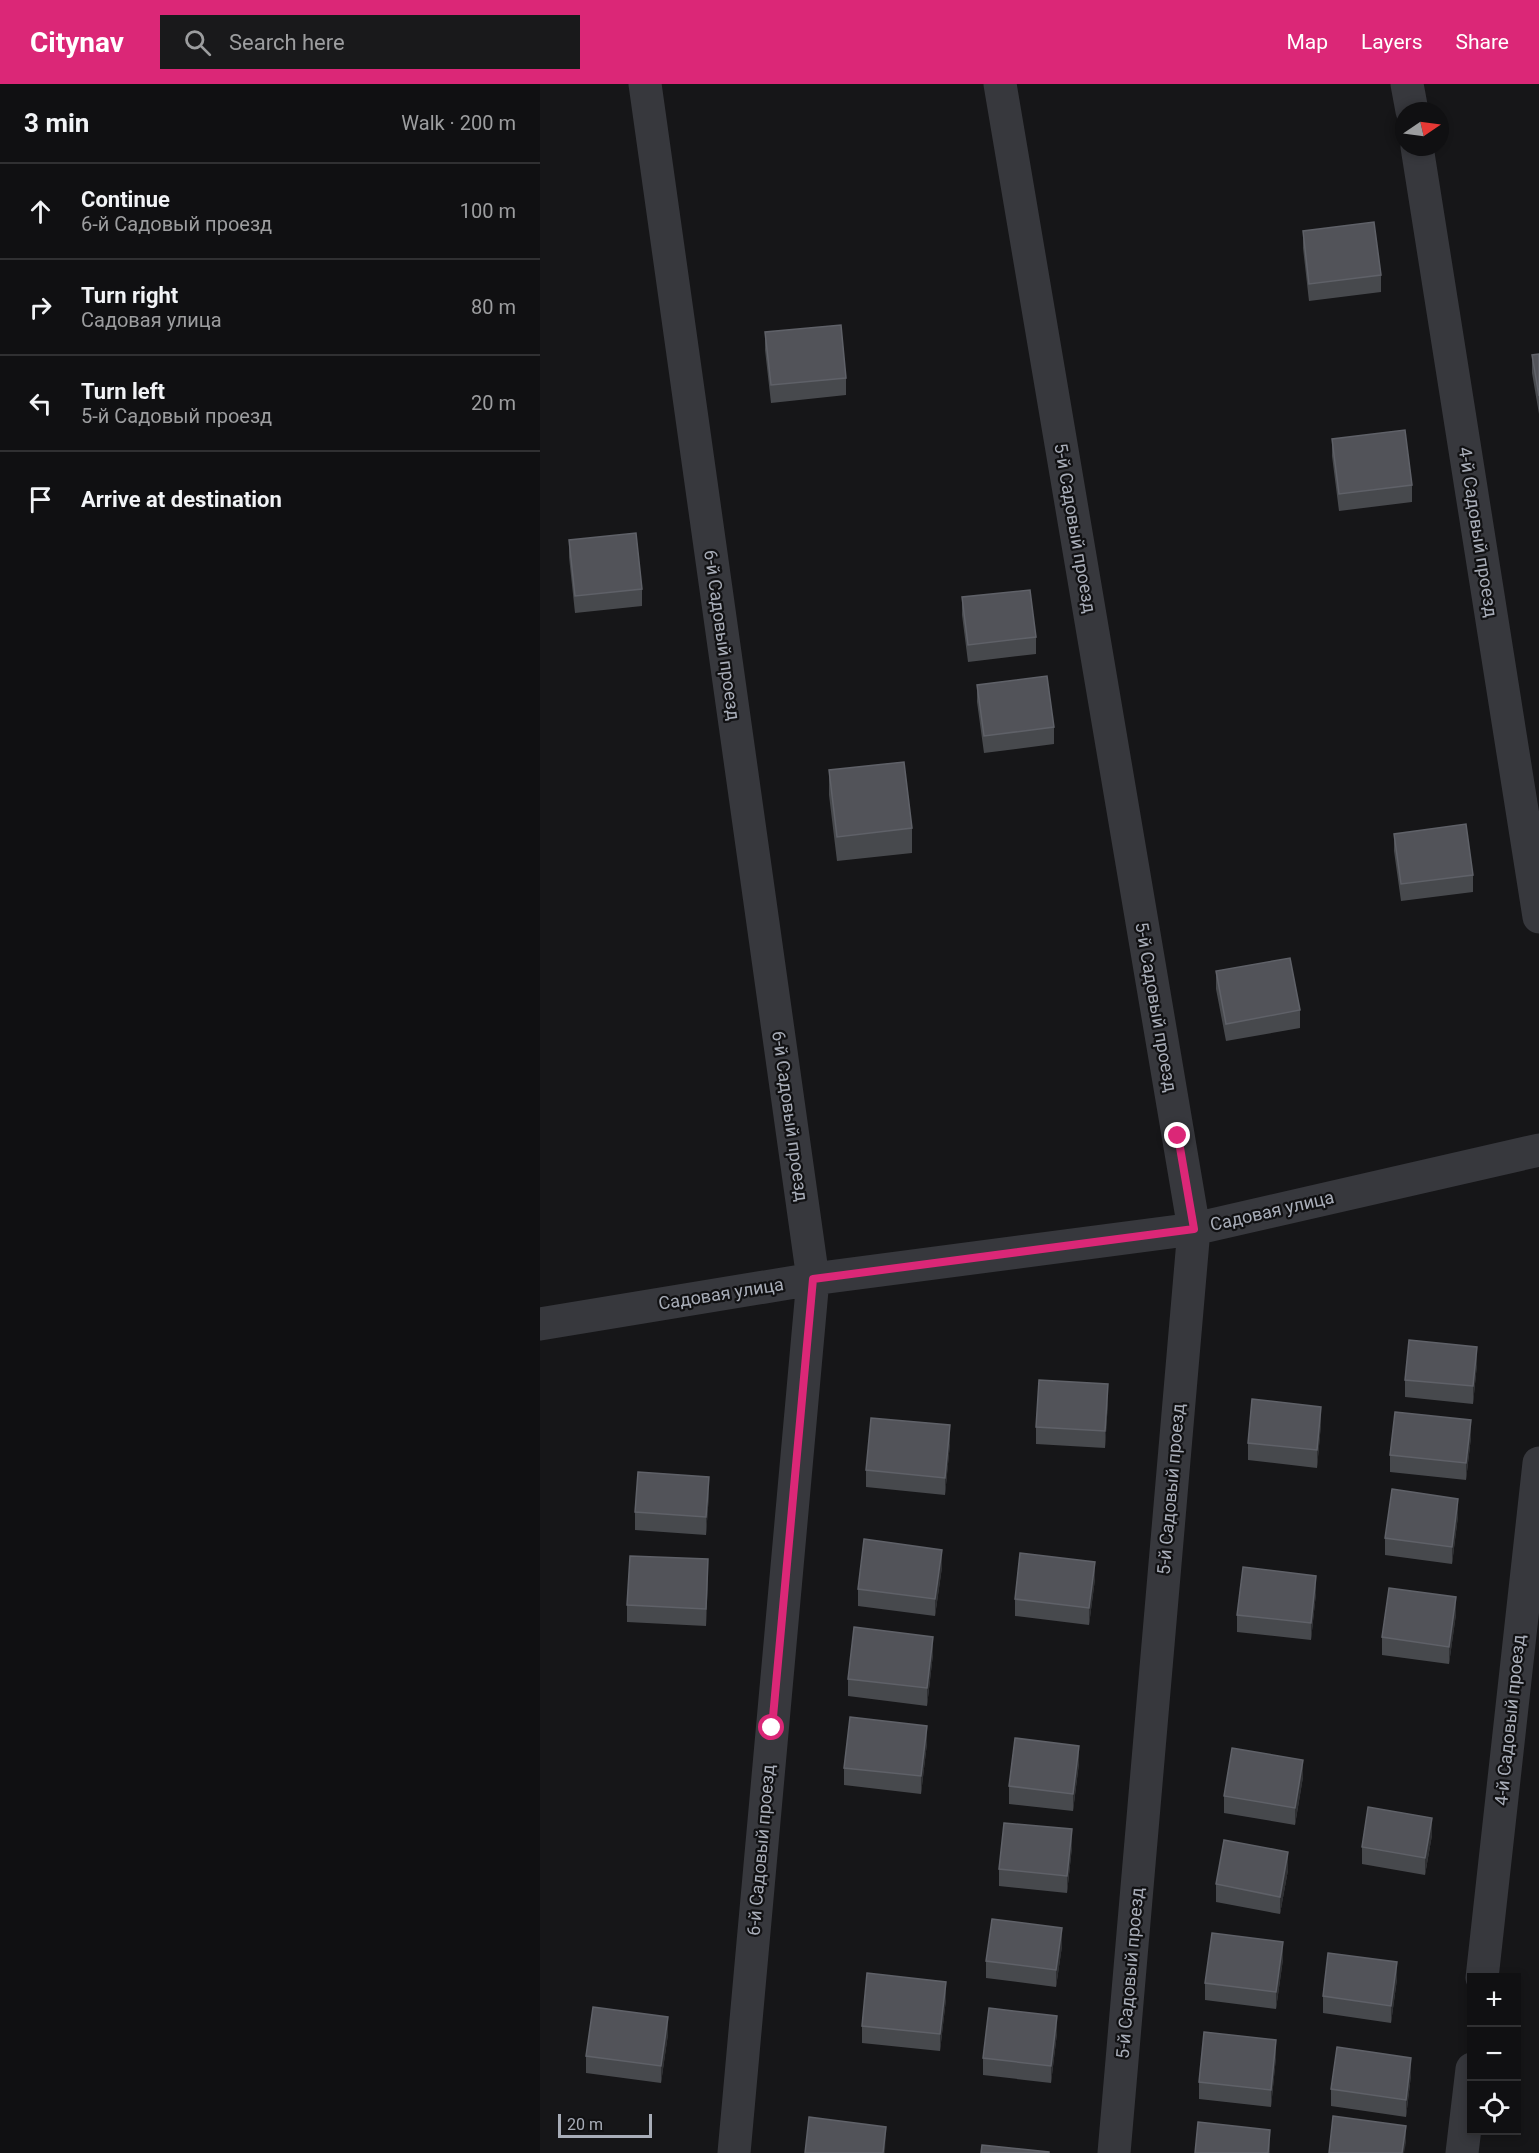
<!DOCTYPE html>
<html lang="en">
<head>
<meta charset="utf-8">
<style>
	:root { --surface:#101012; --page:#19191b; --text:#f1f3f6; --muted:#9c9d9f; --line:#303032; --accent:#db2777 }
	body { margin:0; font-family:Roboto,sans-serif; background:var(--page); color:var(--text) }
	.controls { position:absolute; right:18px; bottom:18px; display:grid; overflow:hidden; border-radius:0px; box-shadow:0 3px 9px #0003 }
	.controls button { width:54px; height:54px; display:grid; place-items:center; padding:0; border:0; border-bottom:2px solid var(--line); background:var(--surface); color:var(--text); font:30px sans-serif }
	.compass { position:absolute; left:855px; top:18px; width:54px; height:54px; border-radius:50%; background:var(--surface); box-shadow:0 3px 9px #0003; rotate:77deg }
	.scale { position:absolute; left:18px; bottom:15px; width:94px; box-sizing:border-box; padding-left:6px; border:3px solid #a8adb8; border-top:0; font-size:16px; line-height:21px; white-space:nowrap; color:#a8adb8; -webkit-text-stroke:4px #111113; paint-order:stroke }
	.stop { position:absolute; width:18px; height:18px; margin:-14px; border:4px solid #db2777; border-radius:50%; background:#fff }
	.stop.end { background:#db2777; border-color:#fff; box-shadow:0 2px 6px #0008 }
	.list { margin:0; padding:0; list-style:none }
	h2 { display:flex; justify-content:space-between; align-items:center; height:78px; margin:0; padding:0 24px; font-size:26px }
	h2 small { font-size:20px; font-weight:400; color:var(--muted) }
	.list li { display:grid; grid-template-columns:39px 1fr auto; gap:18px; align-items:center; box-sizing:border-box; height:96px; padding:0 24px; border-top:2px solid var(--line) }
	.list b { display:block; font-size:22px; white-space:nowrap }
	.list p { margin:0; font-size:20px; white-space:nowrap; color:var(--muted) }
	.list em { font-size:20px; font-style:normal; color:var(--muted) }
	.icon { flex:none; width:33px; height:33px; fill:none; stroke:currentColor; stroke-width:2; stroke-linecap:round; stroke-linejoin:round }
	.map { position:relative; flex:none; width:999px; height:2069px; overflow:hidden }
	header { display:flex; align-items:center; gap:36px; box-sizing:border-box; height:84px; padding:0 30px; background:var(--accent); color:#fff }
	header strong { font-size:28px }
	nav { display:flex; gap:33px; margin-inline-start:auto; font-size:21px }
	.search { width:420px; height:54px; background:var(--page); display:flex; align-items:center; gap:15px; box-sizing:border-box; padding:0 21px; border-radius:0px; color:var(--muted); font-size:22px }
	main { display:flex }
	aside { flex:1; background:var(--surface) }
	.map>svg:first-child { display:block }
</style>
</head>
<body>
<header>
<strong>Citynav</strong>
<div class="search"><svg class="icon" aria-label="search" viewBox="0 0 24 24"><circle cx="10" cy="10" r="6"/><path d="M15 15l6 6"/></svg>Search here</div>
<nav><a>Map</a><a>Layers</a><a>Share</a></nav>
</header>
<main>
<aside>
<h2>3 min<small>Walk · 200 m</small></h2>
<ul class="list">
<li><svg class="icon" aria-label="ahead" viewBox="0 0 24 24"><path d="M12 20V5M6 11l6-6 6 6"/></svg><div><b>Continue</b><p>6-й Садовый проезд</p></div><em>100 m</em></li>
<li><svg class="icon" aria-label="right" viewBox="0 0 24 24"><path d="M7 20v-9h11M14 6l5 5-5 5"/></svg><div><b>Turn right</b><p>Садовая улица</p></div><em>80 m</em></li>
<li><svg class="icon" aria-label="left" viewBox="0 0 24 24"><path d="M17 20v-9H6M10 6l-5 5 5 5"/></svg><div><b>Turn left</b><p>5-й Садовый проезд</p></div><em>20 m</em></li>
<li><svg class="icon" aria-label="arrive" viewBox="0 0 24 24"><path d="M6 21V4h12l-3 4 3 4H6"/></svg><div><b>Arrive at destination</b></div></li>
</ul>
</aside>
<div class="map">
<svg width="999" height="2069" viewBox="0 0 999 2069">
	<rect width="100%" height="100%" fill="#161618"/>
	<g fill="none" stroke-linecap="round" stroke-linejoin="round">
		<!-- minor -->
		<path stroke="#37383d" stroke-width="33" d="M 105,0 L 273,1195 L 194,2069
			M 460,0 L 654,1145 L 574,2069
			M 867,0 L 872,27
			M 877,63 L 999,833
			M 0,1240 L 273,1195 L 654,1145 L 999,1066
			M 942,1894 L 999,1379
			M 922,2069 L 932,1985"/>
	</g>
	<!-- wall -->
	<path fill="#47494d" d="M 763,147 L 841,191 L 841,208 L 769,217 L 763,164 Z
		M 225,248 L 306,294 L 306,311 L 231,319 L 225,266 Z
		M 999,270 L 999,330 L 992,289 L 992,271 Z
		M 792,355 L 872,401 L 872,418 L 799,427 L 792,372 Z
		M 29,456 L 102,505 L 102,522 L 35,529 L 29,473 Z
		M 422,513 L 496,553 L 496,570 L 428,578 L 422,531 Z
		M 437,601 L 514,643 L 514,660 L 444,669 L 437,618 Z
		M 289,686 L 372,744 L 372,769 L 297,777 L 289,711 Z
		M 854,750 L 933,791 L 933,808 L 861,817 L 854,767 Z
		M 676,887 L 760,926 L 760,944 L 686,957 L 676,905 Z
		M 937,1280 L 933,1320 L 865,1313 L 865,1296 Z
		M 568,1318 L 565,1364 L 496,1360 L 496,1343 Z
		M 781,1340 L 777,1384 L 708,1376 L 708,1359 Z
		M 931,1353 L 926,1396 L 850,1388 L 850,1371 Z
		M 410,1359 L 405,1411 L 326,1403 L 326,1386 Z
		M 169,1410 L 166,1451 L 95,1446 L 95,1428 Z
		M 918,1432 L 912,1480 L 845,1471 L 845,1454 Z
		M 402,1483 L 395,1532 L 318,1522 L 318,1505 Z
		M 168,1493 L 166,1542 L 87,1538 L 87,1521 Z
		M 555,1495 L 549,1541 L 475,1532 L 475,1515 Z
		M 776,1509 L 771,1556 L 697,1548 L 697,1531 Z
		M 916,1530 L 909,1580 L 842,1571 L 842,1553 Z
		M 393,1570 L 387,1622 L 308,1612 L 308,1595 Z
		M 387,1659 L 381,1710 L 304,1701 L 304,1684 Z
		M 539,1679 L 533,1727 L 469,1720 L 469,1702 Z
		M 763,1693 L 755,1741 L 684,1729 L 684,1712 Z
		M 892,1751 L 885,1791 L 822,1780 L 822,1763 Z
		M 532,1763 L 527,1809 L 459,1802 L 459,1785 Z
		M 748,1786 L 740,1830 L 676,1818 L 676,1800 Z
		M 522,1862 L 516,1903 L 446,1894 L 446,1877 Z
		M 743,1875 L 736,1925 L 665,1916 L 665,1899 Z
		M 857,1895 L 851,1939 L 783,1929 L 783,1912 Z
		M 406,1915 L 400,1967 L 322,1959 L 322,1942 Z
		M 517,1949 L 511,1999 L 443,1991 L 443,1974 Z
		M 128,1950 L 121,1999 L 46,1989 L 46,1972 Z
		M 736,1973 L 731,2023 L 659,2015 L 659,1998 Z
		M 871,1991 L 866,2033 L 791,2022 L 791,2005 Z"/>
	<!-- shaded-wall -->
	<path fill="#2f3033" d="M 937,1263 L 937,1280 L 933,1320 L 933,1302 Z
		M 568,1300 L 568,1318 L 565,1364 L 565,1347 Z
		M 781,1323 L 781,1340 L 777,1384 L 777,1366 Z
		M 931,1336 L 931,1353 L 926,1396 L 926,1379 Z
		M 410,1341 L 410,1359 L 405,1411 L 405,1394 Z
		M 169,1393 L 169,1410 L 166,1451 L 166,1433 Z
		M 918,1415 L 918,1432 L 912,1480 L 912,1463 Z
		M 402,1466 L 402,1483 L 395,1532 L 395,1515 Z
		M 168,1475 L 168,1493 L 166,1542 L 166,1525 Z
		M 555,1478 L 555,1495 L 549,1541 L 549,1524 Z
		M 776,1492 L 776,1509 L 771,1556 L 771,1539 Z
		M 916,1513 L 916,1530 L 909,1580 L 909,1563 Z
		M 393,1553 L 393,1570 L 387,1622 L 387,1604 Z
		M 387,1642 L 387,1659 L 381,1710 L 381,1692 Z
		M 539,1662 L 539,1679 L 533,1727 L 533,1710 Z
		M 763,1676 L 763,1693 L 755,1741 L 755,1724 Z
		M 892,1734 L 892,1751 L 885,1791 L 885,1774 Z
		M 532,1745 L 532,1763 L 527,1809 L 527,1792 Z
		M 748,1768 L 748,1786 L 740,1830 L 740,1813 Z
		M 522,1844 L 522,1862 L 516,1903 L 516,1886 Z
		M 743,1858 L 743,1875 L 736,1925 L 736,1908 Z
		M 857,1878 L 857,1895 L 851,1939 L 851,1922 Z
		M 406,1898 L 406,1915 L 400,1967 L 400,1950 Z
		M 517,1932 L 517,1949 L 511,1999 L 511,1982 Z
		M 128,1933 L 128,1950 L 121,1999 L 121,1982 Z
		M 736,1956 L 736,1973 L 731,2023 L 731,2006 Z
		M 871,1974 L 871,1991 L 866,2033 L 866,2016 Z
		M 866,2042 L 866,2059 L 864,2069 L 862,2069 Z
		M 346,2043 L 345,2069 L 343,2069 Z
		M 730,2046 L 730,2069 L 728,2069 Z"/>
	<!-- building -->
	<path fill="#525359" stroke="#5f6168" stroke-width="1.5" d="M 834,138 L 841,191 L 769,200 L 763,147 Z
		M 301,241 L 306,294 L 231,301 L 225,248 Z
		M 999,270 L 999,312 L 992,271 Z
		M 865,346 L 872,401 L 799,410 L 792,355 Z
		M 96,449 L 102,505 L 35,512 L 29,456 Z
		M 490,506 L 496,553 L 428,561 L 422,513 Z
		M 507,592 L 514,643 L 444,652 L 437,601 Z
		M 364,678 L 372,744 L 297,753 L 289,686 Z
		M 926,740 L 933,791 L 861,800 L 854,750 Z
		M 750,874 L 760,926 L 686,940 L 676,887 Z
		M 869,1256 L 937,1263 L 933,1302 L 865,1296 Z
		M 499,1296 L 568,1300 L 565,1347 L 496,1343 Z
		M 712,1315 L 781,1323 L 777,1366 L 708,1359 Z
		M 855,1328 L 931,1336 L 926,1379 L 850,1371 Z
		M 331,1334 L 410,1341 L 405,1394 L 326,1386 Z
		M 98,1388 L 169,1393 L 166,1433 L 95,1428 Z
		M 852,1405 L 918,1415 L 912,1463 L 845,1454 Z
		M 324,1455 L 402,1466 L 395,1515 L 318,1505 Z
		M 480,1469 L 555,1478 L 549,1524 L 475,1515 Z
		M 90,1472 L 168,1475 L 166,1525 L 87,1521 Z
		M 703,1483 L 776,1492 L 771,1539 L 697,1531 Z
		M 849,1504 L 916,1513 L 909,1563 L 842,1553 Z
		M 314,1543 L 393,1553 L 387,1604 L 308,1595 Z
		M 310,1633 L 387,1642 L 381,1692 L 304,1684 Z
		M 475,1654 L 539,1662 L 533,1710 L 469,1702 Z
		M 692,1664 L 763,1676 L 755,1724 L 684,1712 Z
		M 828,1723 L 892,1734 L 885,1774 L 822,1763 Z
		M 464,1739 L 532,1745 L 527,1792 L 459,1785 Z
		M 684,1756 L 748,1768 L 740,1813 L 676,1800 Z
		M 452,1835 L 522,1844 L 516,1886 L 446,1877 Z
		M 672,1849 L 743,1858 L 736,1908 L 665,1899 Z
		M 788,1869 L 857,1878 L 851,1922 L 783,1912 Z
		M 327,1889 L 406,1898 L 400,1950 L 322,1942 Z
		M 53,1923 L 128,1933 L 121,1982 L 46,1972 Z
		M 449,1924 L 517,1932 L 511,1982 L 443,1974 Z
		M 664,1948 L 736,1956 L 731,2006 L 659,1998 Z
		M 797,1963 L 871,1974 L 866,2016 L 791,2005 Z
		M 793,2032 L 866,2042 L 862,2069 L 789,2069 Z
		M 269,2033 L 346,2043 L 343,2069 L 265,2069 Z
		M 658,2038 L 730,2046 L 728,2069 L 655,2069 Z
		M 442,2061 L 509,2068 L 509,2069 L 441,2069 Z"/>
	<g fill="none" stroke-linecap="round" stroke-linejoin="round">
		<!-- route -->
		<path stroke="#db2777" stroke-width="8" d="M 232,1644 L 273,1195 L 654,1145 L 638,1052"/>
	</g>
	<g text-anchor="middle" stroke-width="4.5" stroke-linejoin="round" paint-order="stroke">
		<!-- street labels -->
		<g font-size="18" fill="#a8adb8" stroke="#111113">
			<text transform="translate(535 444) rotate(80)" y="6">5-й Садовый проезд</text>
			<text transform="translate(938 448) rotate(81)" y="6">4-й Садовый проезд</text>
			<text transform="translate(182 551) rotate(82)" y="6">6-й Садовый проезд</text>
			<text transform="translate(616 923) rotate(80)" y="6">5-й Садовый проезд</text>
			<text transform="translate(250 1032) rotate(82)" y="6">6-й Садовый проезд</text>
			<text transform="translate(732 1127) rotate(-13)" y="6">Садовая улица</text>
			<text transform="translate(181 1210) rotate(-9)" y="6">Садовая улица</text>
			<text transform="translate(631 1405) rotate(-85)" y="6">5-й Садовый проезд</text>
			<text transform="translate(970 1636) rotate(-84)" y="6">4-й Садовый проезд</text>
			<text transform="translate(221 1766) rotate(-85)" y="6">6-й Садовый проезд</text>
			<text transform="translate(590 1889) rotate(-85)" y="6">5-й Садовый проезд</text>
		</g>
	</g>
</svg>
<div class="controls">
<button>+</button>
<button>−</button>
<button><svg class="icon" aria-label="locate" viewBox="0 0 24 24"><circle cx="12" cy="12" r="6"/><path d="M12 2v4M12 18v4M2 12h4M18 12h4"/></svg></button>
</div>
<svg class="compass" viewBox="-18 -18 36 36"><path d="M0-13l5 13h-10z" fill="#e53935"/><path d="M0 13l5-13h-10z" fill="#9c9d9f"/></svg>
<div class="scale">20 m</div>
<div class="stop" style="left:232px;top:1644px"></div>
<div class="stop end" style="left:638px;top:1052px"></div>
</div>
</main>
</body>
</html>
